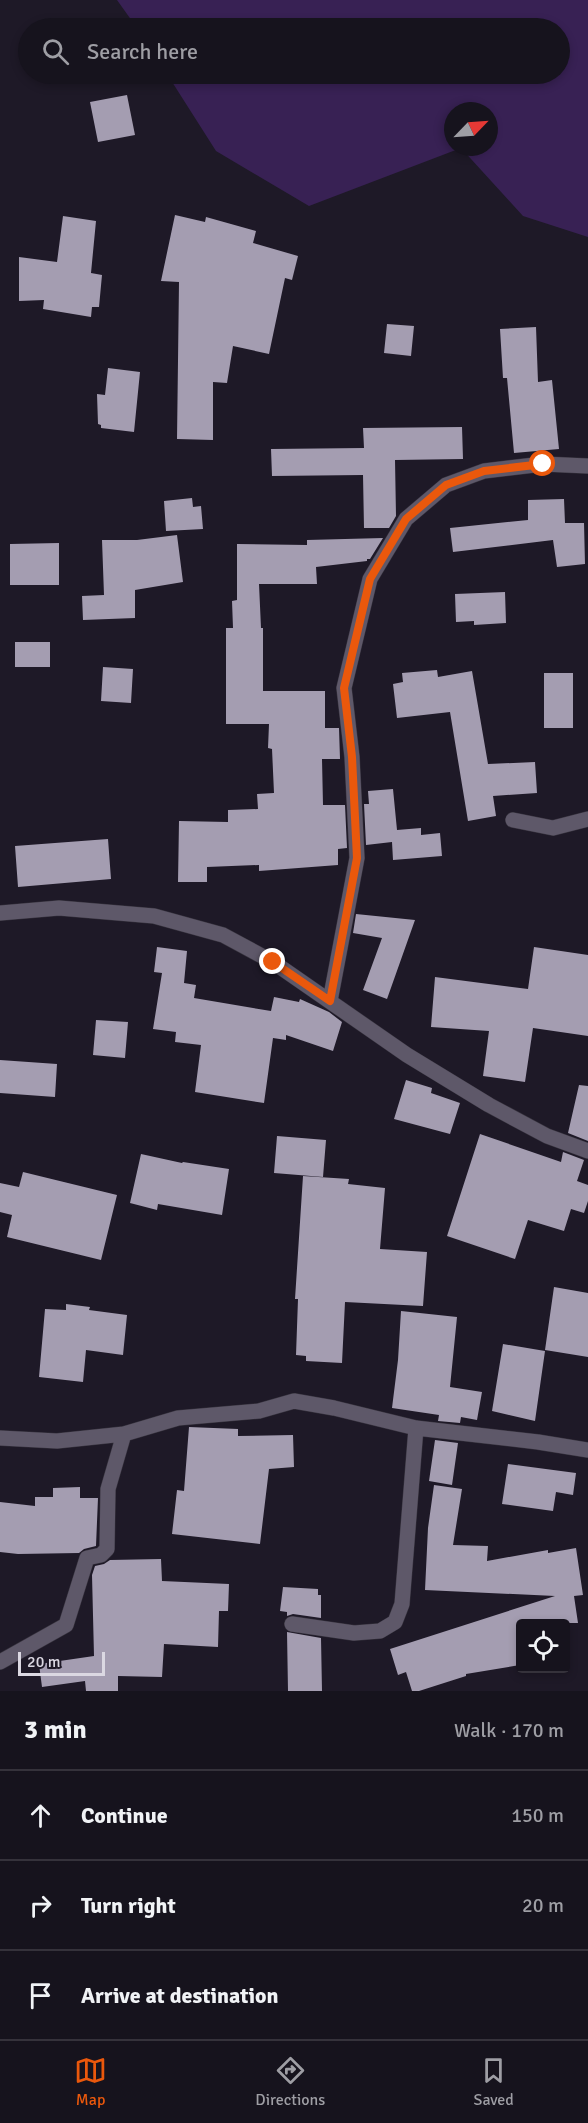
<!DOCTYPE html>
<html lang="en">
<head>
<meta charset="utf-8">
<style>
	:root { --surface:#16131d; --page:#23202a; --text:#f1f3f6; --muted:#9e9ea4; --line:#35323b; --accent:#ea580c }
	body { margin:0; font-family:Signika,sans-serif; background:var(--page); color:var(--text) }
	.controls { position:absolute; right:18px; bottom:18px; display:grid; overflow:hidden; border-radius:6px; box-shadow:0 3px 9px #0003 }
	.controls button { width:54px; height:54px; display:grid; place-items:center; padding:0; border:0; border-bottom:2px solid var(--line); background:var(--surface); color:var(--text); font:30px sans-serif }
	.compass { position:absolute; left:444px; top:102px; width:54px; height:54px; border-radius:50%; background:var(--surface); box-shadow:0 3px 9px #0003; rotate:65deg }
	.scale { position:absolute; left:18px; bottom:15px; width:87px; box-sizing:border-box; padding-left:6px; border:3px solid #dbd8e2; border-top:0; font-size:16px; line-height:21px; white-space:nowrap; color:#dbd8e2; -webkit-text-stroke:4px #1e1927; paint-order:stroke }
	.stop { position:absolute; width:18px; height:18px; margin:-14px; border:4px solid #ea580c; border-radius:50%; background:#fff }
	.stop.end { background:#ea580c; border-color:#fff; box-shadow:0 2px 6px #0008 }
	.list { margin:0; padding:0; list-style:none }
	h2 { display:flex; justify-content:space-between; align-items:center; height:78px; margin:0; padding:0 24px; font-size:26px }
	h2 small { font-size:20px; font-weight:400; color:var(--muted) }
	.list li { display:grid; grid-template-columns:39px 1fr auto; gap:18px; align-items:center; box-sizing:border-box; height:90px; padding:0 24px; border-top:2px solid var(--line) }
	.list b { display:block; font-size:22px; white-space:nowrap }
	.list em { font-size:20px; font-style:normal; color:var(--muted) }
	.icon { flex:none; width:33px; height:33px; fill:none; stroke:currentColor; stroke-width:2; stroke-linecap:round; stroke-linejoin:round }
	.map { position:relative; flex:none; width:588px; height:1691px; overflow:hidden }
	.search { position:absolute; background:var(--surface); box-shadow:0 3px 9px #0003; left:18px; right:18px; top:18px; height:66px; display:flex; align-items:center; gap:15px; box-sizing:border-box; padding:0 21px; border-radius:33px; color:var(--muted); font-size:22px }
	.sheet { height:348px; background:var(--surface) }
	nav { display:flex; justify-content:space-around; align-items:center; box-sizing:border-box; height:84px; border-top:2px solid var(--line); background:var(--surface); font-size:16px; color:var(--muted) }
	nav a { display:grid; justify-items:center; gap:3px }
	nav .on { color:var(--accent) }
	.map>svg:first-child { display:block }
</style>
</head>
<body>
<div class="map">
<svg width="588" height="1691" viewBox="0 0 588 1691">
	<rect width="100%" height="100%" fill="#1e1927"/>
	<!-- water -->
	<path fill="#382154" fill-rule="evenodd" d="M 117,0 L 588,0 L 588,237 L 523,216 L 461,148 L 309,206 L 216,151 L 167,74 L 560,74 L 560,28 L 137,28 ZM 453,111 L 489,111 L 489,147 L 453,147 Z"/>
	<!-- building -->
	<path fill="#a49db1" d="M 127,95 L 135,135 L 98,142 L 90,102 Z
		M 175,215 L 205,222 L 206,217 L 256,231 L 253,243 L 298,256 L 292,280 L 285,278 L 269,354 L 233,346 L 227,383 L 213,382 L 213,440 L 177,439 L 179,282 L 161,281 Z
		M 63,216 L 96,221 L 91,273 L 102,275 L 99,307 L 92,307 L 91,317 L 43,309 L 44,300 L 19,301 L 19,257 L 57,262 Z
		M 387,324 L 414,326 L 411,356 L 384,353 Z
		M 536,327 L 538,382 L 552,380 L 559,449 L 514,453 L 507,378 L 503,378 L 500,329 Z
		M 108,368 L 140,372 L 134,432 L 101,428 L 101,425 L 98,424 L 97,394 L 105,395 Z
		M 462,427 L 463,459 L 395,460 L 396,516 L 389,528 L 364,528 L 363,475 L 272,476 L 271,449 L 364,448 L 363,428 Z
		M 192,498 L 193,507 L 201,506 L 203,529 L 166,531 L 164,501 Z
		M 564,499 L 565,523 L 584,523 L 585,564 L 557,567 L 553,540 L 453,552 L 450,528 L 528,520 L 528,500 Z
		M 177,535 L 183,582 L 135,590 L 135,618 L 83,620 L 82,596 L 104,595 L 102,540 L 137,540 Z
		M 383,538 L 370,559 L 367,559 L 367,561 L 316,567 L 317,584 L 259,584 L 261,628 L 263,628 L 263,691 L 325,691 L 325,728 L 339,728 L 340,759 L 322,759 L 323,805 L 345,805 L 347,848 L 338,849 L 338,865 L 259,871 L 259,865 L 207,867 L 207,882 L 178,882 L 179,821 L 228,822 L 228,810 L 258,809 L 257,794 L 274,793 L 272,749 L 268,748 L 269,724 L 226,724 L 226,628 L 233,628 L 232,601 L 237,600 L 237,544 L 307,545 L 307,540 Z
		M 59,543 L 59,585 L 10,585 L 10,544 Z
		M 505,592 L 506,623 L 474,625 L 474,621 L 456,622 L 455,594 Z
		M 15,642 L 50,642 L 50,667 L 15,667 Z
		M 103,667 L 133,669 L 131,703 L 101,701 Z
		M 437,670 L 438,677 L 472,671 L 488,764 L 535,762 L 537,793 L 493,796 L 496,816 L 468,821 L 450,712 L 397,718 L 393,684 L 403,682 L 402,673 Z
		M 544,673 L 573,673 L 573,728 L 544,728 Z
		M 393,789 L 397,830 L 421,828 L 421,835 L 440,833 L 442,856 L 393,860 L 392,842 L 366,845 L 364,804 L 369,804 L 368,791 Z
		M 108,839 L 111,879 L 18,887 L 15,846 Z
		M 356,914 L 415,920 L 387,999 L 363,990 L 382,938 L 353,933 Z
		M 157,947 L 187,951 L 184,983 L 196,985 L 194,998 L 271,1011 L 274,997 L 299,1002 L 300,999 L 329,1012 L 342,1022 L 333,1051 L 286,1035 L 286,1040 L 273,1038 L 264,1103 L 195,1092 L 201,1045 L 175,1042 L 176,1032 L 153,1029 L 162,973 L 154,972 Z
		M 534,947 L 588,955 L 588,1036 L 533,1028 L 525,1082 L 483,1076 L 489,1031 L 431,1027 L 435,977 L 528,989 Z
		M 96,1020 L 128,1022 L 125,1058 L 93,1055 Z
		M 0,1060 L 57,1064 L 55,1097 L 0,1093 Z
		M 406,1080 L 432,1088 L 431,1093 L 460,1103 L 450,1134 L 394,1119 Z
		M 579,1085 L 588,1086 L 588,1141 L 568,1133 Z
		M 480,1134 L 561,1162 L 563,1152 L 584,1160 L 577,1181 L 588,1185 L 588,1201 L 584,1213 L 571,1209 L 564,1231 L 528,1220 L 515,1259 L 447,1236 Z
		M 277,1136 L 326,1140 L 323,1177 L 274,1173 Z
		M 141,1154 L 182,1163 L 183,1162 L 229,1169 L 222,1215 L 158,1204 L 157,1210 L 130,1203 Z
		M 23,1172 L 117,1195 L 101,1260 L 7,1237 L 12,1215 L 0,1212 L 0,1183 L 19,1187 Z
		M 303,1176 L 349,1179 L 348,1184 L 385,1188 L 380,1249 L 427,1252 L 423,1306 L 345,1302 L 342,1363 L 306,1361 L 306,1356 L 296,1355 L 298,1299 L 295,1299 Z
		M 554,1287 L 588,1293 L 588,1357 L 545,1350 Z
		M 66,1304 L 90,1307 L 89,1310 L 127,1315 L 123,1355 L 86,1350 L 83,1382 L 39,1377 L 45,1309 L 66,1310 Z
		M 401,1311 L 457,1317 L 450,1387 L 482,1392 L 477,1420 L 461,1417 L 460,1423 L 438,1421 L 439,1415 L 392,1408 L 398,1360 Z
		M 503,1344 L 545,1351 L 535,1421 L 492,1411 Z
		M 189,1427 L 238,1429 L 238,1436 L 293,1435 L 294,1467 L 269,1469 L 260,1544 L 172,1534 L 177,1490 L 184,1491 Z
		M 435,1440 L 458,1443 L 452,1485 L 429,1481 Z
		M 508,1464 L 576,1473 L 573,1495 L 556,1492 L 553,1511 L 502,1504 Z
		M 434,1485 L 462,1489 L 453,1545 L 488,1546 L 487,1561 L 548,1550 L 548,1553 L 576,1548 L 583,1595 L 574,1596 L 578,1623 L 520,1623 L 520,1665 L 466,1674 L 466,1676 L 419,1691 L 412,1691 L 406,1672 L 398,1675 L 390,1649 L 555,1596 L 425,1590 L 428,1528 Z
		M 80,1487 L 80,1498 L 98,1498 L 96,1546 L 84,1549 L 79,1553 L 18,1554 L 0,1552 L 0,1502 L 35,1506 L 35,1497 L 53,1497 L 53,1488 Z
		M 161,1559 L 162,1581 L 229,1584 L 228,1611 L 219,1611 L 218,1647 L 164,1644 L 162,1677 L 118,1676 L 118,1691 L 86,1691 L 85,1681 L 42,1687 L 39,1664 L 94,1656 L 92,1575 L 95,1566 L 104,1564 L 110,1560 Z
		M 283,1587 L 318,1589 L 318,1595 L 321,1595 L 321,1618 L 293,1614 L 287,1616 L 287,1612 L 280,1611 Z
		M 287,1632 L 321,1638 L 322,1691 L 288,1691 Z"/>
	<g fill="none" stroke-linecap="round" stroke-linejoin="round">
		<defs>
			<path id="minor" d="M 513,820 L 553,828 L 588,819
				M 0,913 L 59,908 L 154,916 L 223,935 L 273,962 L 407,1055 L 489,1105 L 547,1136 L 588,1151
				M 330,1001 L 357,858 L 352,757 L 344,688 L 370,579 L 406,519 L 446,485 L 484,471 L 543,464 L 588,466
				M 0,1438 L 57,1441 L 124,1434 L 178,1418 L 259,1411 L 294,1401 L 334,1408 L 416,1428 L 538,1442 L 588,1450
				M 292,1624 L 354,1633 L 380,1631 L 395,1622 L 402,1604 L 416,1428
				M 0,1662 L 66,1625 L 87,1558 L 101,1555 L 107,1549 L 108,1489 L 124,1434"/>
		</defs>
		<!-- minor casing -->
		<use href="#minor" stroke="#37333e" stroke-width="16"/>
		<!-- minor -->
		<use href="#minor" stroke="#5e5869" stroke-width="15"/>
	</g>
	<g fill="none" stroke-linecap="round" stroke-linejoin="round">
		<!-- route -->
		<path stroke="#ea580c" stroke-width="8" d="M 273,962 L 330,1001 L 357,858 L 352,757 L 344,688 L 370,579 L 406,519 L 446,485 L 484,471 L 543,464"/>
	</g>
</svg>
<div class="controls">
<button><svg class="icon" aria-label="locate" viewBox="0 0 24 24"><circle cx="12" cy="12" r="6"/><path d="M12 2v4M12 18v4M2 12h4M18 12h4"/></svg></button>
</div>
<svg class="compass" viewBox="-18 -18 36 36"><path d="M0-13l5 13h-10z" fill="#e53935"/><path d="M0 13l5-13h-10z" fill="#9e9ea4"/></svg>
<div class="scale">20 m</div>
<div class="stop" style="left:543px;top:464px"></div>
<div class="stop end" style="left:273px;top:962px"></div>
<div class="search"><svg class="icon" aria-label="search" viewBox="0 0 24 24"><circle cx="10" cy="10" r="6"/><path d="M15 15l6 6"/></svg>Search here</div>
</div>
<section class="sheet">
<h2>3 min<small>Walk · 170 m</small></h2>
<ul class="list">
<li><svg class="icon" aria-label="ahead" viewBox="0 0 24 24"><path d="M12 20V5M6 11l6-6 6 6"/></svg><div><b>Continue</b></div><em>150 m</em></li>
<li><svg class="icon" aria-label="right" viewBox="0 0 24 24"><path d="M7 20v-9h11M14 6l5 5-5 5"/></svg><div><b>Turn right</b></div><em>20 m</em></li>
<li><svg class="icon" aria-label="arrive" viewBox="0 0 24 24"><path d="M6 21V4h12l-3 4 3 4H6"/></svg><div><b>Arrive at destination</b></div></li>
</ul>
</section>
<nav>
<a class="on"><svg class="icon" aria-label="map" viewBox="0 0 24 24"><path d="M3 6l6-2 6 2 6-2v14l-6 2-6-2-6 2zM9 4v14M15 6v14"/></svg>Map</a>
<a><svg class="icon" aria-label="directions" viewBox="0 0 24 24"><path d="M12 3l9 9-9 9-9-9zM9 14v-3h6M13 9l2 2-2 2"/></svg>Directions</a>
<a><svg class="icon" aria-label="saved" viewBox="0 0 24 24"><path d="M7 4h10v16l-5-4-5 4z"/></svg>Saved</a>
</nav>
</body>
</html>
